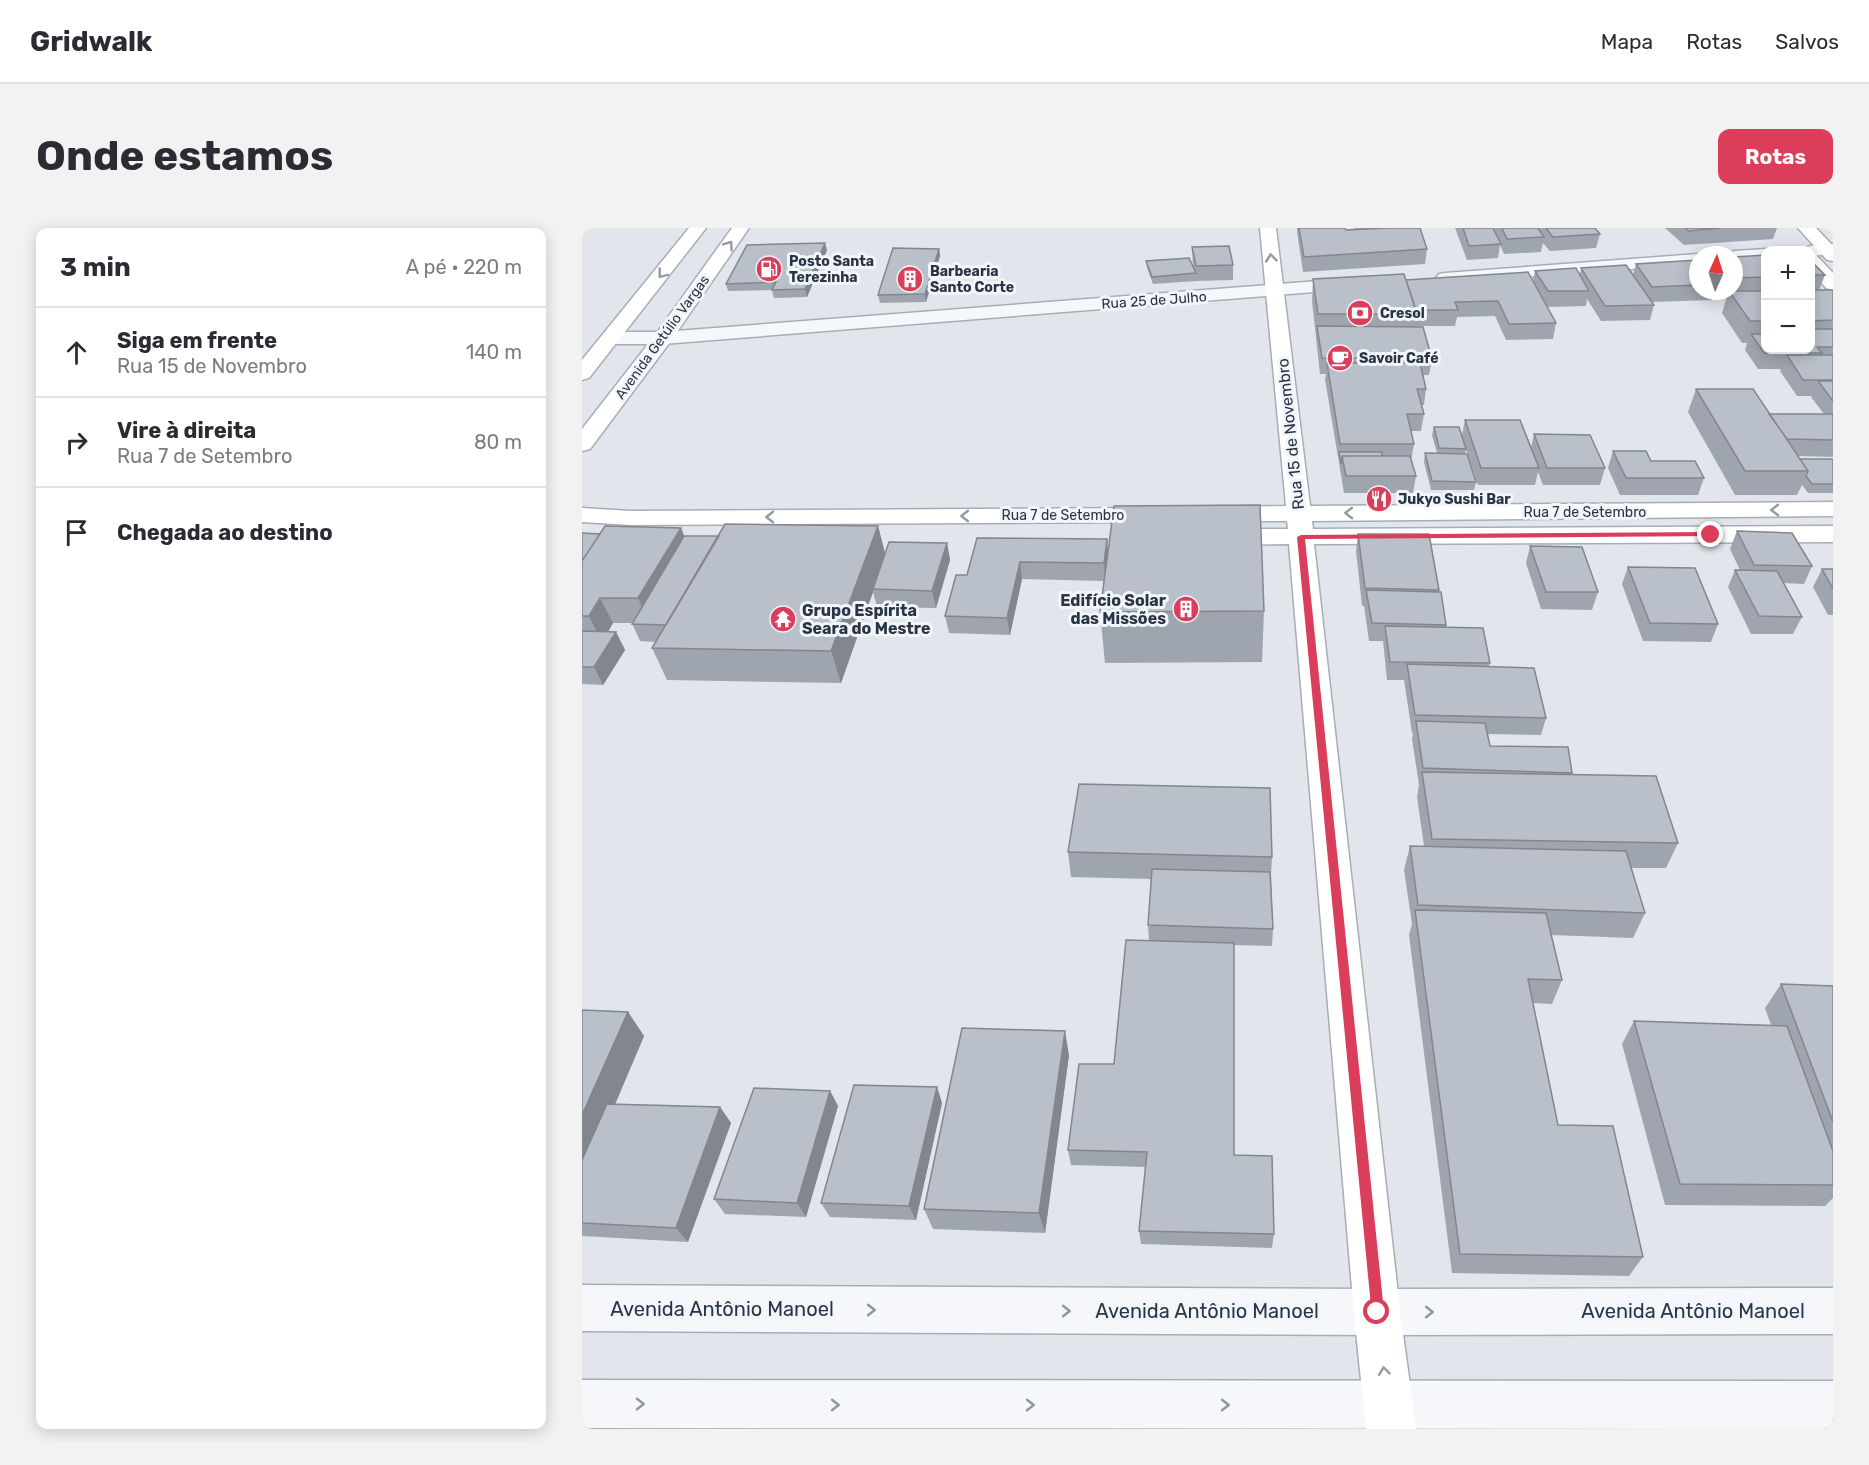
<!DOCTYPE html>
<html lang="pt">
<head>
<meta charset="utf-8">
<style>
	:root { --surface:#fff; --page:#f2f2f3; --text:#2b2b33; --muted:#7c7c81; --line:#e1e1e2; --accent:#da3e5a }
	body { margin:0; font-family:Rubik,sans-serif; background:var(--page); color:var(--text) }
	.controls { position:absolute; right:18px; top:18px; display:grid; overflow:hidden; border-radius:12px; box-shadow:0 3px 15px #0003 }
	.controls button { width:54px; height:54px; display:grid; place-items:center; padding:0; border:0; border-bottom:2px solid var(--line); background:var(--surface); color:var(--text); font:30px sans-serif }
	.compass { position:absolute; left:1107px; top:18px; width:54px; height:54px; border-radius:50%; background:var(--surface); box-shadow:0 3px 15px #0003; rotate:3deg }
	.stop { position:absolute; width:18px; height:18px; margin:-14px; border:4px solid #da3e5a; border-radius:50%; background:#fff }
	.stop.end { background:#da3e5a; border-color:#fff; box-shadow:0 2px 6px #0008 }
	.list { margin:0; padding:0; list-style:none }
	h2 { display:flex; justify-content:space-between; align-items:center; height:78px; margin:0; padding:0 24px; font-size:26px }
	h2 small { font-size:20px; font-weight:400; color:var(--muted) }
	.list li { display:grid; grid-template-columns:39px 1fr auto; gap:18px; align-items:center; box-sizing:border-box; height:90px; padding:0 24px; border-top:2px solid var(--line) }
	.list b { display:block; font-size:22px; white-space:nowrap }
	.list p { margin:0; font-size:20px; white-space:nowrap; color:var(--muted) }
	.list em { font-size:20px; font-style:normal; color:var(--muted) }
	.icon { flex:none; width:33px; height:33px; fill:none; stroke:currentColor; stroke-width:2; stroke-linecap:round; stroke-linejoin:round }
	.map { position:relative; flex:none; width:1251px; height:1201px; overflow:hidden; border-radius:12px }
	header { display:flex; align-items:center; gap:36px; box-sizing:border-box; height:84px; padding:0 30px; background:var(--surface); border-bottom:2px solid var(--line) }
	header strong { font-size:28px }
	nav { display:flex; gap:33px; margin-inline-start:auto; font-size:21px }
	.intro { display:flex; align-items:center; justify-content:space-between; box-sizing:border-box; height:144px; padding:0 36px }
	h1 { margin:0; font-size:42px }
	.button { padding:15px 27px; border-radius:12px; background:var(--accent); color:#fff; font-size:21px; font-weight:700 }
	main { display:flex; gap:36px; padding:0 36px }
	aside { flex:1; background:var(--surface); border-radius:12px; box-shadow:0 3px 15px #0003 }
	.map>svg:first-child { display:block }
</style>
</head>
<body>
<header>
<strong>Gridwalk</strong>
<nav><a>Mapa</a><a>Rotas</a><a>Salvos</a></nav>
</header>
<div class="intro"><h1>Onde estamos</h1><a class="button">Rotas</a></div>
<main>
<aside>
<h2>3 min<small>A pé · 220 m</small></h2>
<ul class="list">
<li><svg class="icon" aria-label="ahead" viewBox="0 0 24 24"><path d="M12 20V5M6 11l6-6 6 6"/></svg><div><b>Siga em frente</b><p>Rua 15 de Novembro</p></div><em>140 m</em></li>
<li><svg class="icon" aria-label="right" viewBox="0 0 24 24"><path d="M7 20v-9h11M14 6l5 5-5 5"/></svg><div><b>Vire à direita</b><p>Rua 7 de Setembro</p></div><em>80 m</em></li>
<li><svg class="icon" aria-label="arrive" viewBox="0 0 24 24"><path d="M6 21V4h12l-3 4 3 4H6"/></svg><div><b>Chegada ao destino</b></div></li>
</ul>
</aside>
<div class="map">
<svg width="1251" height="1201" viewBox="0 0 1251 1201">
	<rect width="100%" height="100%" fill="#e2e6ec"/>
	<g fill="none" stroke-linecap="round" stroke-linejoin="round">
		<defs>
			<path id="street" d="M 1251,16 L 1251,26 L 1228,28 L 1228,22 L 1220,22 L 1228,18 Z
				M 1184,21 L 1190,22 L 1184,22 L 1184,31 L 1152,33 L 1152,27 L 1144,27 L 1152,23 Z
				M 1116,26 L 1121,27 L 1116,27 L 1116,36 L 863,55 L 857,54 L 854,50 L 857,46 L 863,45 Z
				M 776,50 L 783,52 L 785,56 L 783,60 L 81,116 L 29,116 L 22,114 L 19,110 L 22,106 L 29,104 L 81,104 Z
				M 0,1057 L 795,1061 L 1251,1060 L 1251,1106 L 795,1107 L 0,1103 Z
				M 0,1152 L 1251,1153 L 1251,1201 L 0,1200 Z"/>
			<path id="secondary" d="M 107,0 L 124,0 L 7,150 L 0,152 L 0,132 Z
				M 150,0 L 167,0 L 88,114 L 8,221 L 0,223 L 0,201 L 74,106 Z
				M 678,0 L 694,0 L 728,278 L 1251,274 L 1251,288 L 730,293 L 731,301 L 1251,298 L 1251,314 L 732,316 L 818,1084 L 834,1201 L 784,1201 L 772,1084 L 707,316 L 656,317 L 647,314 L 643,309 L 647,304 L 656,301 L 706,301 L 705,293 L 635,293 L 626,291 L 623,286 L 626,281 L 635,279 L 704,278 Z
				M 1216,0 L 1234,0 L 1251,18 L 1251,33 L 1245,32 Z
				M 1228,26 L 1234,27 L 1251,45 L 1251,62 L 1244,60 L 1228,42 Z
				M 0,280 L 49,283 L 574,280 L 583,282 L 586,287 L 583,292 L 574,294 L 49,297 L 0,294 Z"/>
		</defs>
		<!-- street casing -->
		<use href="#street" stroke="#a7adb7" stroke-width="3"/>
		<!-- secondary casing -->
		<use href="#secondary" stroke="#a7adb7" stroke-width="3"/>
		<!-- street -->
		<use href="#street" fill="#f6f7fa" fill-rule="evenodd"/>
		<!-- secondary -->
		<use href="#secondary" fill="#fff" fill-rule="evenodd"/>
	</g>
	<!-- wall -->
	<path fill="#9fa5ae" d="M 715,0 L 763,0 L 764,2 L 787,1 L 772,1 L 772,0 L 838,0 L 845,21 L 843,36 L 721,44 L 715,4 Z
		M 873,0 L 1013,0 L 1018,6 L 1014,20 L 968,23 L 961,15 L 959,24 L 922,26 L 918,17 L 916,30 L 885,32 Z
		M 1083,0 L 1195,0 L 1191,11 L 1102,17 Z
		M 1244,0 L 1251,0 L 1251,5 L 1249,5 Z
		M 610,19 L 651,37 L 651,52 L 614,53 L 571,56 L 565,40 L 564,33 L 611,39 Z
		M 357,21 L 358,28 L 344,74 L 298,75 L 296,67 Z
		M 245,22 L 225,69 L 192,70 L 190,62 L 146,63 L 144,56 Z
		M 1184,27 L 1184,122 L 1228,122 L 1228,62 L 1251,62 L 1251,229 L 1216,228 L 1218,231 L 1251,232 L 1251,265 L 1226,265 L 1220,257 L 1215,267 L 1153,267 L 1106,184 L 1114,161 L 1187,186 L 1242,186 L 1229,169 L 1230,168 L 1215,168 L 1198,143 L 1199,141 L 1176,141 L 1163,122 L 1165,115 L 1160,115 L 1140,85 L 1146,65 L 1132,66 L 1130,72 L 1070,74 L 1072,77 L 1068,92 L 1019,93 L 1005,71 L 1004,78 L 965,79 L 974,95 L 971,111 L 924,112 L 913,88 L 875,89 L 873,98 L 834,98 L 850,131 L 847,147 L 841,147 L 844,161 L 842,177 L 839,177 L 842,186 L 839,203 L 829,203 L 832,216 L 829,233 L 834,248 L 831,265 L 762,265 L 743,151 L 744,146 L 738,146 L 730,73 L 731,51 L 951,53 L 953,43 L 998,46 L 999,40 L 1051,46 L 1054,36 L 1116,32 L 1116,63 L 1152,63 L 1152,29 Z
		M 1228,32 L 1243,47 L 1237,62 L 1228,62 Z
		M 883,192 L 949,220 L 952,206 L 1023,240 L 1018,257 L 961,257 L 956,244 L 953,257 L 896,257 L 884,222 L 883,226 L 894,254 L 892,262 L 849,262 L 842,234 L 843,225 L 855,225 L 850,207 L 852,199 L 880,207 Z
		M 1031,223 L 1069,233 L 1122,250 L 1116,267 L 1038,267 L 1026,240 Z
		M 296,298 L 303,325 L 365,315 L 368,332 L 354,380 L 295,379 L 291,364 L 259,455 L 85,452 L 70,420 L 74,414 L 58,413 L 50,395 L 31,395 L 26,404 L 34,404 L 43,422 L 21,457 L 0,456 L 0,305 L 18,306 L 99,300 L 102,308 L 136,308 Z
		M 1155,303 L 1230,338 L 1222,356 L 1202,355 L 1220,389 L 1211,406 L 1169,406 L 1146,359 L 1153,342 L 1158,342 L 1148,321 Z
		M 776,306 L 857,362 L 856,364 L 864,397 L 864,399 L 908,435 L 907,438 L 964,490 L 959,507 L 906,506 L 908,518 L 990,545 L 989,546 L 1096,615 L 1084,640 L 1049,640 L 1063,685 L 1051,710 L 969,707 L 980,752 L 970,776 L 951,775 L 976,897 L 1061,1029 L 1047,1048 L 870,1045 L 827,707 L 830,696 L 822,642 L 828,618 L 842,618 L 835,569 L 837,557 L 830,511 L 831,505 L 830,505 L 822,452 L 805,452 L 801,413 L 787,413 L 782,378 L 780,378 L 774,323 Z
		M 525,311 L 526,324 L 682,383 L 680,434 L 523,435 L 518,384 L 522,353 L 440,351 L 428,407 L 367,405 L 363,388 L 385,347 Z
		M 948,318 L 1016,364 L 1010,382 L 959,381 L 944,335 Z
		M 1046,339 L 1136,396 L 1129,414 L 1061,413 L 1040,356 Z
		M 1240,341 L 1251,341 L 1251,387 L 1246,387 L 1231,359 Z
		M 486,624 L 690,629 L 689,647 L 691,701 L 690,718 L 652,717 L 652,927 L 692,1006 L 690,1020 L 559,1016 L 557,1003 L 564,939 L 489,937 L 486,922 L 532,836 L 567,713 L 566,697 L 569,651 L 489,649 Z
		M 1199,756 L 1251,758 L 1251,970 L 1243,978 L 1083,977 L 1040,816 L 1052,793 L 1189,797 L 1183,780 Z
		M 0,782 L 46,784 L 62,808 L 33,876 L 138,879 L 149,895 L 106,1014 L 0,1008 Z
		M 487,827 L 463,1005 L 351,1001 L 342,981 Z
		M 355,859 L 360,875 L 334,992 L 248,989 L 239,975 Z
		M 248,863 L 256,878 L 224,989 L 143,986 L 132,971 Z"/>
	<!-- shaded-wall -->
	<path fill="#82868d" d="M 243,15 L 245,22 L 225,69 L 223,61 Z
		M 357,21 L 358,28 L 344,74 L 343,66 Z
		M 296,298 L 304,329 L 291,361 L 291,364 L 259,455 L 249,423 Z
		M 99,300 L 109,325 L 68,396 L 56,370 Z
		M 525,311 L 526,328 L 524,353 L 522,335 Z
		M 365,315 L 368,332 L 354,380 L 350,363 Z
		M 438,334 L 440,351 L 428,407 L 425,390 Z
		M 18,370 L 31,395 L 20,414 L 7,388 Z
		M 34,404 L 43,422 L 21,457 L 12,439 Z
		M 46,784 L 62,808 L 0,954 L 0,887 Z
		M 483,803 L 487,827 L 463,1005 L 457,985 Z
		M 355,859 L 360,875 L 334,992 L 327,978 Z
		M 248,863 L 256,878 L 224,989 L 215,975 Z
		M 138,879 L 149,895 L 106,1014 L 94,1000 Z"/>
	<!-- building -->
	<path fill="#b9c0ca" stroke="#82868d" stroke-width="1.5" d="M 717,0 L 763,0 L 764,2 L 806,0 L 838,0 L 845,21 L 722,29 Z
		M 881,0 L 911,0 L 919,16 L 887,18 Z
		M 920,0 L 956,0 L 962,9 L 925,11 Z
		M 964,0 L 1013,0 L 1018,6 L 971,9 Z
		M 1103,0 L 1139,0 L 1106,3 Z
		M 243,15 L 223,61 L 190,62 L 194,54 L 144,56 L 165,17 Z
		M 647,18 L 651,37 L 614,38 L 610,19 Z
		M 311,20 L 357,21 L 343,66 L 296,67 Z
		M 1184,27 L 1184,49 L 1152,50 L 1152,29 Z
		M 607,30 L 614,45 L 570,49 L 564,33 Z
		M 1116,32 L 1116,57 L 1070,59 L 1054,36 Z
		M 1228,32 L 1243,47 L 1228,47 Z
		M 1044,37 L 1072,77 L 1023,78 L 999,40 Z
		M 994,40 L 1007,63 L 966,63 L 953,43 Z
		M 946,44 L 974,95 L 927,96 L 916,73 L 873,74 L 876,82 L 834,82 L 824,52 Z
		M 822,46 L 835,86 L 736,86 L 731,51 Z
		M 1228,62 L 1251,62 L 1251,92 L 1228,93 Z
		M 1147,63 L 1184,63 L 1184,93 L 1168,93 Z
		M 735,98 L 841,99 L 850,131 L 740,130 Z
		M 1228,101 L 1251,101 L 1251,119 L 1235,119 L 1240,125 L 1182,125 L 1169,106 L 1184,106 L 1184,122 L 1228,122 Z
		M 1205,127 L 1251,127 L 1251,152 L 1221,152 Z
		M 745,135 L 838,135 L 844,161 L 835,161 L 842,186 L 825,186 L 832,216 L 758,216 Z
		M 1236,153 L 1251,153 L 1251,173 Z
		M 1114,161 L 1171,161 L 1226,243 L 1163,243 Z
		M 1187,186 L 1250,186 L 1251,188 L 1251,212 L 1205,211 Z
		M 883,192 L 938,192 L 957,240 L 899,240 Z
		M 852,199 L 877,199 L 884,221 L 857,220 Z
		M 952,206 L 1008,207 L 1023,240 L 965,240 Z
		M 1031,223 L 1064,223 L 1069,233 L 1113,233 L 1122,250 L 1044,250 Z
		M 757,224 L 800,224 L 800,228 L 760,228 L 759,236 Z
		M 843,225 L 885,226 L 894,254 L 850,253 Z
		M 760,228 L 828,228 L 834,248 L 764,248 Z
		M 1218,231 L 1250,231 L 1251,232 L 1251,256 L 1230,256 L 1224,248 L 1226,243 Z
		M 678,277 L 682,383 L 518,384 L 532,278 Z
		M 143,296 L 296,298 L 249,423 L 70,420 Z
		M 23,298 L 99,300 L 56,370 L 18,370 L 7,388 L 0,388 L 0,333 Z
		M 1155,303 L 1210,305 L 1230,338 L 1172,337 Z
		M 0,305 L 18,306 L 0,333 Z
		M 776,306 L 847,306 L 857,362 L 783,360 Z
		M 102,308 L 137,308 L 84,397 L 50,396 Z
		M 395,310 L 525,311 L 522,335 L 438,334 L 425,390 L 363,388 L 374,347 L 385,347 Z
		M 307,314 L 365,315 L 350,363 L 291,361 Z
		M 948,318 L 1000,319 L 1016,364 L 964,364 Z
		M 1046,339 L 1113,340 L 1136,396 L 1068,395 Z
		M 1240,341 L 1251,341 L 1251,361 Z
		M 1153,342 L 1195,343 L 1220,389 L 1177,388 Z
		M 784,362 L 859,364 L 864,397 L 790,395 Z
		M 803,398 L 901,400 L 908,435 L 808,434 Z
		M 0,403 L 34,404 L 12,439 L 0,439 Z
		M 825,436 L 952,440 L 964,490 L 833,487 Z
		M 834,493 L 903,495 L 908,518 L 986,519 L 990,545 L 841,540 Z
		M 840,544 L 1074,548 L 1096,615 L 850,611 Z
		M 497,556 L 688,560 L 690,629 L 486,624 Z
		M 828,618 L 1044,623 L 1063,685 L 836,677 Z
		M 570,641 L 688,644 L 691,701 L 566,697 Z
		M 833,682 L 964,685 L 980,752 L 946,751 L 976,897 L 1031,898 L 1061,1029 L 878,1026 Z
		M 544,712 L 652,715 L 652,927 L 690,928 L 692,1006 L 557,1003 L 565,924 L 486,922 L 497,836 L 532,836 Z
		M 1199,756 L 1251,758 L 1251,894 Z
		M 0,782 L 46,784 L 0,887 Z
		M 1052,793 L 1205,798 L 1251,923 L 1251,957 L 1098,956 Z
		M 380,800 L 483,803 L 457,985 L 342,981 Z
		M 272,857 L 355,859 L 327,978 L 239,975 Z
		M 172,860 L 248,863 L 215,975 L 132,971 Z
		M 25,876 L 138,879 L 94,1000 L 0,995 L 0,932 Z"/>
	<!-- one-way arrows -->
	<defs><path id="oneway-chevron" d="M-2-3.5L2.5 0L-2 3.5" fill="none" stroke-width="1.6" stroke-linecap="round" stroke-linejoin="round" transform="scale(1.5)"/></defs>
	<g stroke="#949aa2">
		<use href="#oneway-chevron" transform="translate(147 17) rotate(-55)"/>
		<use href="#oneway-chevron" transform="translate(689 30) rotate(-96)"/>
		<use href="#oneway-chevron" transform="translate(80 46) rotate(128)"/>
		<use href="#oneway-chevron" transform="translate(1193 282) rotate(179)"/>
		<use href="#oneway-chevron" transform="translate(767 285) rotate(180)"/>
		<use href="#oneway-chevron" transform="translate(383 288) rotate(180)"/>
		<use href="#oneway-chevron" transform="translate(188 289) rotate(180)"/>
		<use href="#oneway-chevron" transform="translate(802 1143) rotate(-97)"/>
	</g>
	<g stroke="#9096a0">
		<use href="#oneway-chevron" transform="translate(289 1082)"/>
		<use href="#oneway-chevron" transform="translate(484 1083)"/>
		<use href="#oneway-chevron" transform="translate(847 1084)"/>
		<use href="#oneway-chevron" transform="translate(58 1176)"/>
		<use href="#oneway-chevron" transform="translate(253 1177)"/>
		<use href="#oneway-chevron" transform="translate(448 1177)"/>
		<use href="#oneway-chevron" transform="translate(643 1177)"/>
	</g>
	<!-- route -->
	<path fill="#da3e5a" d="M 1129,304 L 1132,308 L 723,311 L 802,1084 L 800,1089 L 795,1091 L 790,1089 L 715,309 L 719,307 Z"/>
	<!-- icons -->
	<defs>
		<symbol id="fuel-disc" viewBox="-11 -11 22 22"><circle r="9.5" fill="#da3e5a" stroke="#f2f5f9"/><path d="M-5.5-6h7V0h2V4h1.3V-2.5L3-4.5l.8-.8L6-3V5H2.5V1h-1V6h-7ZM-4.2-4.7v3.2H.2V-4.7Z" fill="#fff"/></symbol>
		<symbol id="building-disc" viewBox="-11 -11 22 22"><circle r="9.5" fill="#da3e5a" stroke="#f2f5f9"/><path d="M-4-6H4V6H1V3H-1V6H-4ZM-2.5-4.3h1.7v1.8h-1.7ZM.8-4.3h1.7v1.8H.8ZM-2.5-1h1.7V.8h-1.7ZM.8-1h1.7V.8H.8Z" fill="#fff"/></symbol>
		<symbol id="bank-disc" viewBox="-11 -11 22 22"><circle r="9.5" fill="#da3e5a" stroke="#f2f5f9"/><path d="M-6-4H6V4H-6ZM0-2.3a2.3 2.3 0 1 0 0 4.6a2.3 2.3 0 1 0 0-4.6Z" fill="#fff"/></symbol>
		<symbol id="cafe-disc" viewBox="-11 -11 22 22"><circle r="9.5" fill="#da3e5a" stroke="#f2f5f9"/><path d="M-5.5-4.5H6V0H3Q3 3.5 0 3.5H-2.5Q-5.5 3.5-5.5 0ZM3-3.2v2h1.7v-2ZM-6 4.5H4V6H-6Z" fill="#fff"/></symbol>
		<symbol id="restaurant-disc" viewBox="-11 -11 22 22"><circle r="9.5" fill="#da3e5a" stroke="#f2f5f9"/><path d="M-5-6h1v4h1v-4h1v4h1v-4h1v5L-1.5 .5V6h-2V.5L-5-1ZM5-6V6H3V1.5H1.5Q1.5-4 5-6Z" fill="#fff"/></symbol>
		<symbol id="temple-disc" viewBox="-11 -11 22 22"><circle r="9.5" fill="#da3e5a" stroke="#f2f5f9"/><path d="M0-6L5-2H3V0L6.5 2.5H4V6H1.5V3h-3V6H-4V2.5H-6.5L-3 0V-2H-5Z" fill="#fff"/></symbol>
	</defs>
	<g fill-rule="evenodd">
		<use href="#fuel-disc" x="172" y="26" width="30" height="30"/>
		<use href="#building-disc" x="313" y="36" width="30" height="30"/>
		<use href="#bank-disc" x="763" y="70" width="30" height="30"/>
		<use href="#cafe-disc" x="743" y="115" width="30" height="30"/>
		<use href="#restaurant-disc" x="782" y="256" width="30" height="30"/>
		<use href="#building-disc" x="589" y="366" width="30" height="30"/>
		<use href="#temple-disc" x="186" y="376" width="30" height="30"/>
	</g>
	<g text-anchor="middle" stroke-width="6" stroke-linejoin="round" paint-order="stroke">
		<!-- far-poi labels -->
		<g font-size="14" font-weight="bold" fill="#293446" stroke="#f2f5f9" text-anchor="start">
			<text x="207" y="38">Posto Santa<tspan x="207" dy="16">Terezinha</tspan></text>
			<text x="348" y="48">Barbearia<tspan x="348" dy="16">Santo Corte</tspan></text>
			<text x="798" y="90">Cresol</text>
			<text x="777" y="135">Savoir Café</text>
			<text x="816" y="276">Jukyo Sushi Bar</text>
		</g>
		<!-- far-street labels -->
		<g font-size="14" fill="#293446" stroke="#f2f5f9">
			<text transform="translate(572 72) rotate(-4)" y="5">Rua 25 de Julho</text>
			<text transform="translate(80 109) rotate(-54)" y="5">Avenida Getúlio Vargas</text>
			<text x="1003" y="289">Rua 7 de Setembro</text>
			<text x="481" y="292">Rua 7 de Setembro</text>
		</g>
		<!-- street labels -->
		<g font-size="16" fill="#293446" stroke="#f2f5f9">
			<text transform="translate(708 206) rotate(-96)" y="6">Rua 15 de Novembro</text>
		</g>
		<!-- poi labels -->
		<g font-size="16" font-weight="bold" fill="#293446" stroke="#f2f5f9" text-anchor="end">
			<text x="584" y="378">Edifício Solar<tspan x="584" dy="18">das Missões</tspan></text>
			<text x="220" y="388" text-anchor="start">Grupo Espírita<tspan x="220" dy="18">Seara do Mestre</tspan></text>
		</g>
		<!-- near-street labels -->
		<g font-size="20" fill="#293446" stroke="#f2f5f9">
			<text x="140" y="1088">Avenida Antônio Manoel</text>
			<text x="625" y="1090">Avenida Antônio Manoel</text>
			<text x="1111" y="1090">Avenida Antônio Manoel</text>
		</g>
	</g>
</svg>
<div class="controls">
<button>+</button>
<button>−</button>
</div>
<svg class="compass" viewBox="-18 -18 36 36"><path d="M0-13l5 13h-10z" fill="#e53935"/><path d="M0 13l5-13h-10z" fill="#7c7c81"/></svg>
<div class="stop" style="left:795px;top:1084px"></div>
<div class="stop end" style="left:1129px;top:307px"></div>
</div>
</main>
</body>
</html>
